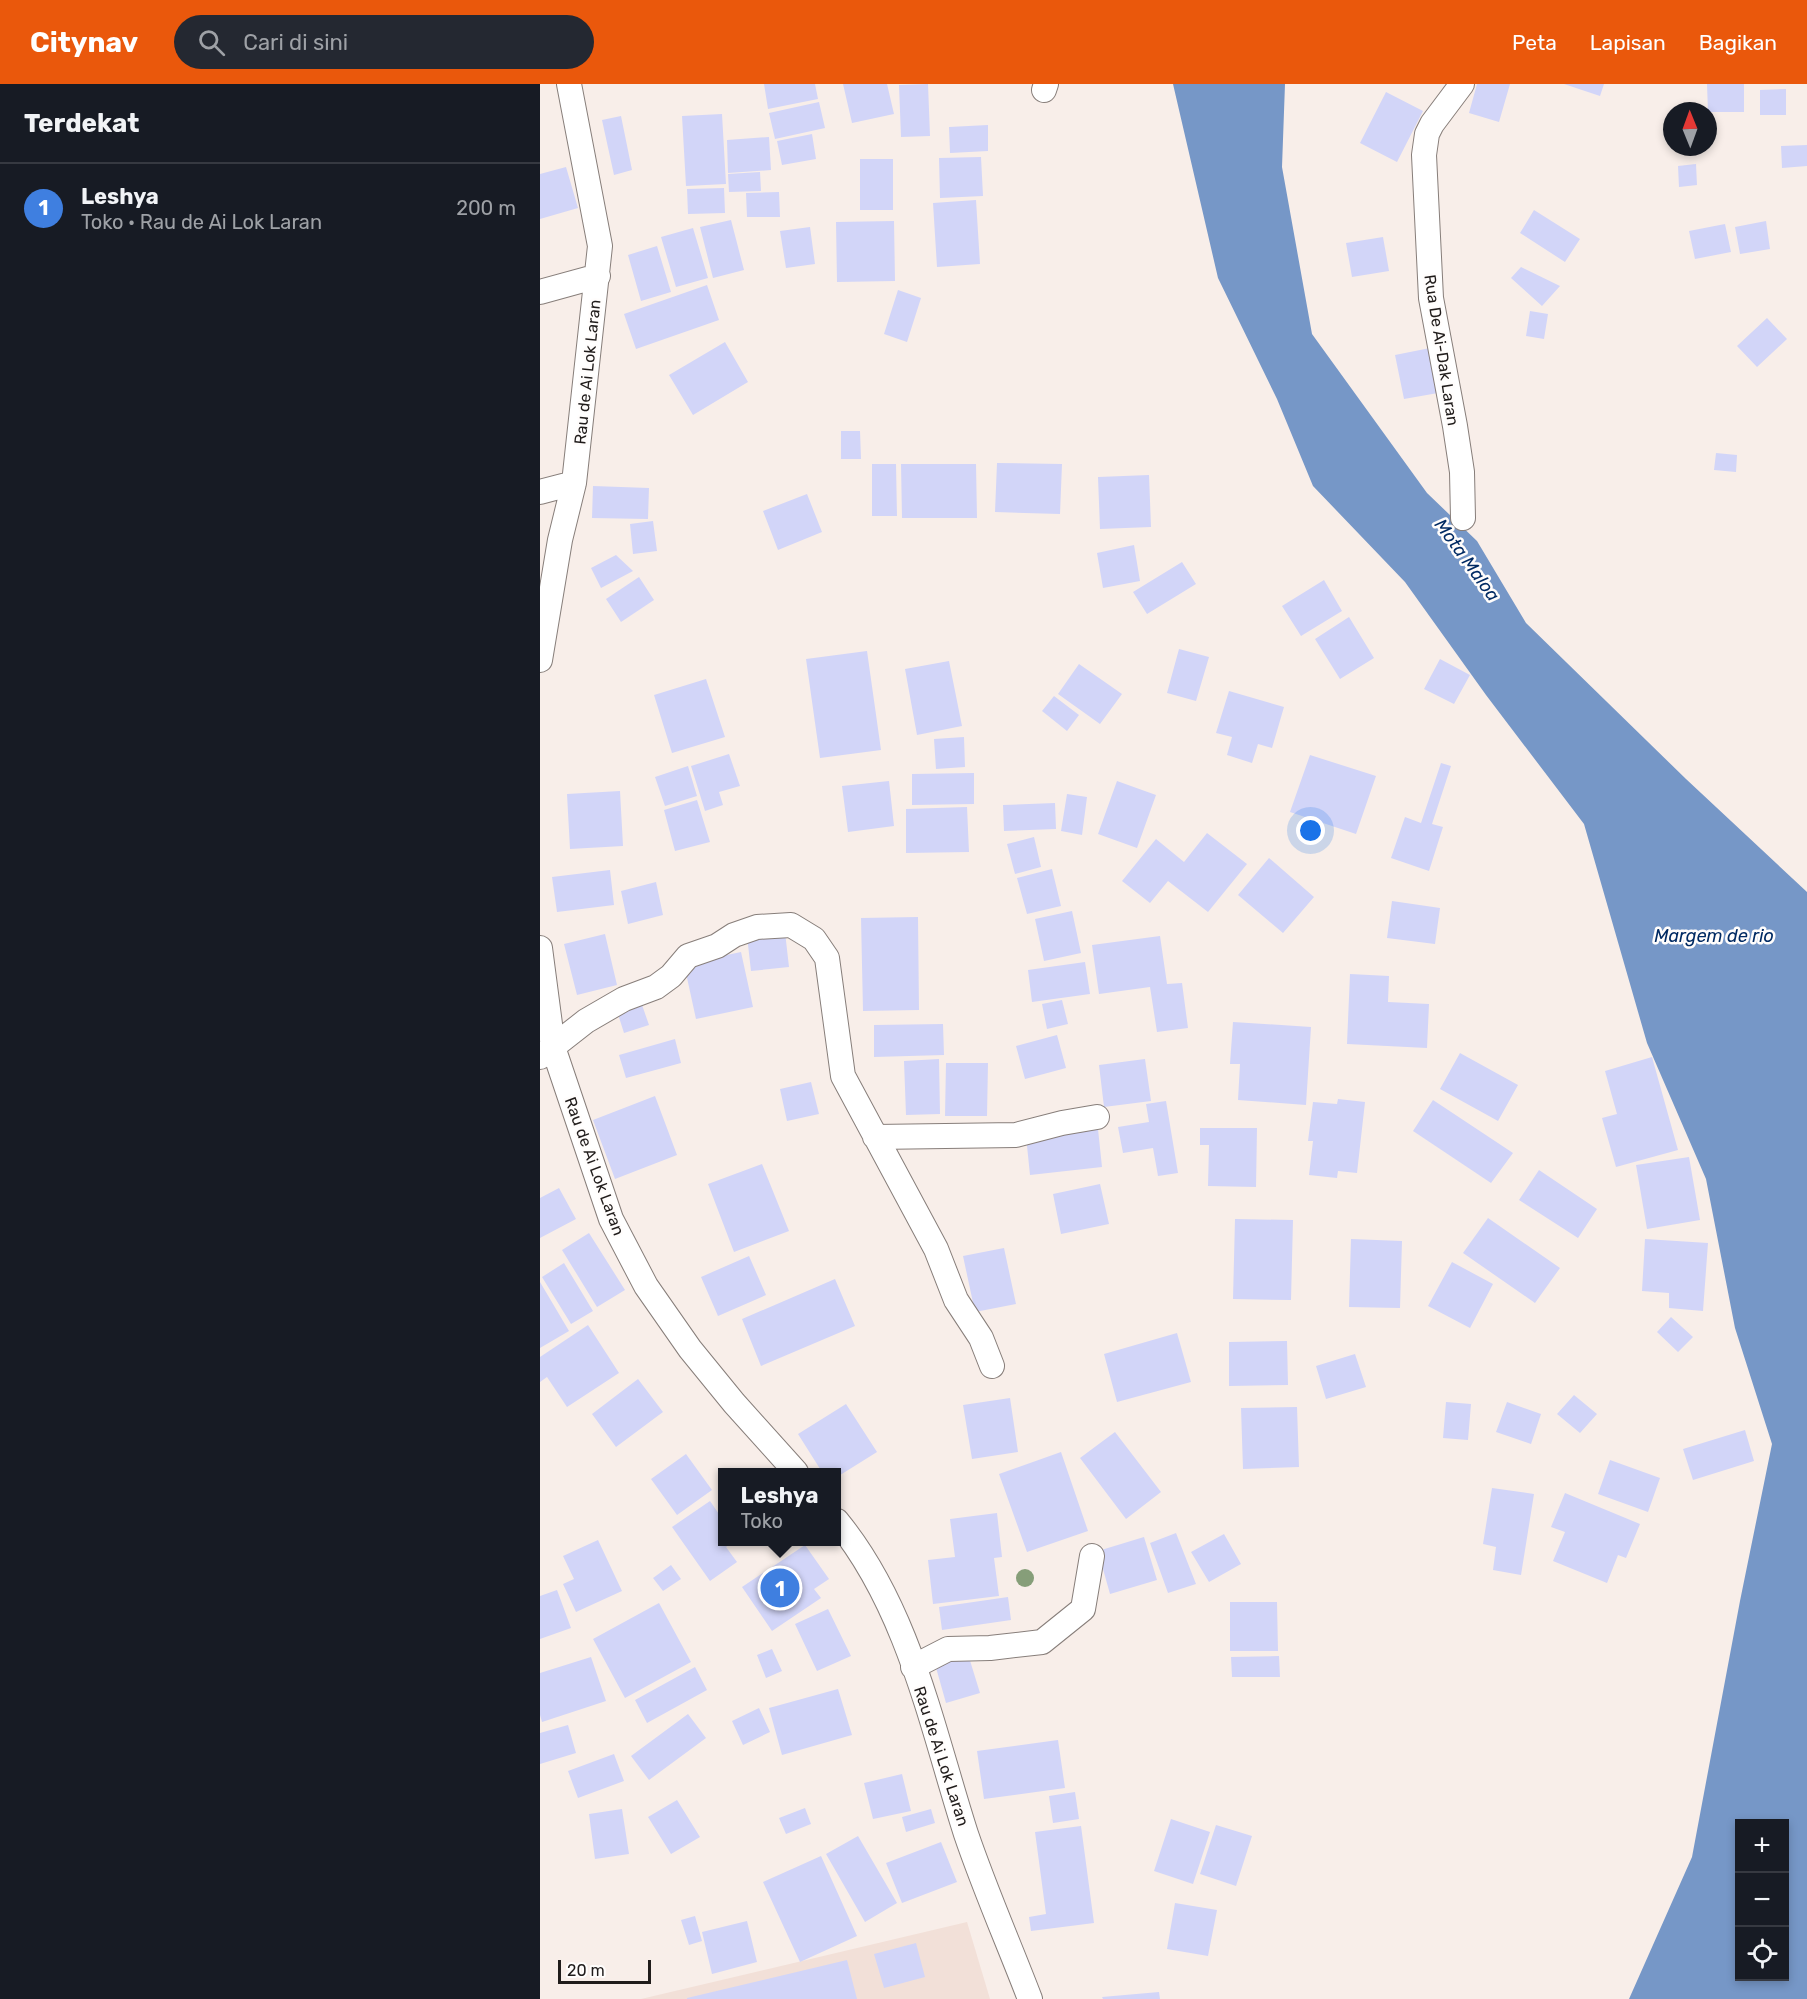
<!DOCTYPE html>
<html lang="id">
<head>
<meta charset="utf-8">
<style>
	:root { --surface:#171b24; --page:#242831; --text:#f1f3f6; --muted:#9ea1a6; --line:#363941; --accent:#ea580c }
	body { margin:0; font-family:Rubik,sans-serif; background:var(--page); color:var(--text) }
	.controls { position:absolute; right:18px; bottom:18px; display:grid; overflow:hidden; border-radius:0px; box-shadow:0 3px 9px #0003 }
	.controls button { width:54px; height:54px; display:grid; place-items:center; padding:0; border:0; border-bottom:2px solid var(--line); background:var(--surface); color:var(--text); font:30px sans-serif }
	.compass { position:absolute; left:1123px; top:18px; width:54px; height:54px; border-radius:50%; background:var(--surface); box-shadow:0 3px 9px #0003; rotate:359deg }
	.scale { position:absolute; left:18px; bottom:15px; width:93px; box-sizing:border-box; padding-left:6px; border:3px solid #201c1b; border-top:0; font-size:16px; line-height:21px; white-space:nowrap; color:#201c1b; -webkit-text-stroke:4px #fffdfc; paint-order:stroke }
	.you { position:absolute; left:771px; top:747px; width:21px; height:21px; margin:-15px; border:4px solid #fff; border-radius:50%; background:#1a73e8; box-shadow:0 0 0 9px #1a73e833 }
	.badge { display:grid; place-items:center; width:39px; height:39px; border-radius:50%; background:var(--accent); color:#fff; font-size:20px; font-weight:700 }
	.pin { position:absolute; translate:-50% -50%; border:3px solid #fff; box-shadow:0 2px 6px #0006 }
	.popup { position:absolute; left:178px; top:1384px; width:123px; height:78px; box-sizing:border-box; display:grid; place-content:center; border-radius:0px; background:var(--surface); filter:drop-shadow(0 2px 4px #0005); font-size:20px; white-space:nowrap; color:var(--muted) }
	.popup b { font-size:22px; color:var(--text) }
	.popup::after { content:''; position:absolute; left:50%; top:100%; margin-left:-12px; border:12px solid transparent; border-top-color:var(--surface) }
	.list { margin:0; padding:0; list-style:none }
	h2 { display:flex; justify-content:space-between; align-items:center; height:78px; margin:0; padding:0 24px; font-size:26px }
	h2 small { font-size:20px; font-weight:400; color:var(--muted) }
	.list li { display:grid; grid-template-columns:39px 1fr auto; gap:18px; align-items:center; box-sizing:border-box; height:90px; padding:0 24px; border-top:2px solid var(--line) }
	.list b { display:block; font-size:22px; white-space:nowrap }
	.list p { margin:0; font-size:20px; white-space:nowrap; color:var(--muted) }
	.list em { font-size:20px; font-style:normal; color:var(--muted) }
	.icon { flex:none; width:33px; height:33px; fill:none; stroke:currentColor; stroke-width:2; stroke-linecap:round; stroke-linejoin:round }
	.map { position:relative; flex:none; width:1267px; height:1915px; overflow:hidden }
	header { display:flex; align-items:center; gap:36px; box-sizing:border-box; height:84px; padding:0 30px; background:var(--accent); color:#fff }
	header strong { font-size:28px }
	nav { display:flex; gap:33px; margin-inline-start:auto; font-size:21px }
	.search { width:420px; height:54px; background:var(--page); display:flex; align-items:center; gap:15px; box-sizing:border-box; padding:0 21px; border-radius:33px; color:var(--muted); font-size:22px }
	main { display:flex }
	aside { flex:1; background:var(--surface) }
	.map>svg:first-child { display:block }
</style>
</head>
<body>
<header>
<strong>Citynav</strong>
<div class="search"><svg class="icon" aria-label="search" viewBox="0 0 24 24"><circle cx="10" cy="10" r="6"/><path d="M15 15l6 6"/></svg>Cari di sini</div>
<nav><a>Peta</a><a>Lapisan</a><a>Bagikan</a></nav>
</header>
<main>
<aside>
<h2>Terdekat<small></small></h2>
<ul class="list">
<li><span class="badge" style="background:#3f7fe0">1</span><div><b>Leshya</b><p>Toko · Rau de Ai Lok Laran</p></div><em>200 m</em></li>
</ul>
</aside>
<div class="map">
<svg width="1267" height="1915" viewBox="0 0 1267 1915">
	<rect width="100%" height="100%" fill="#f8eee9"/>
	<!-- built -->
	<path fill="#f2e0d8" d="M 427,1838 L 450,1915 L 101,1915 Z"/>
	<!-- water -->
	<path fill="#7697c7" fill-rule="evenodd" d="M 633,0 L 745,0 L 742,83 L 772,250 L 887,409 L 937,457 L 986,539 L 1146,695 L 1267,808 L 1267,1915 L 1089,1915 L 1152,1773 L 1200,1517 L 1232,1360 L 1195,1244 L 1166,1095 L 1107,959 L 1044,740 L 946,611 L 865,498 L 773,402 L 737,315 L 678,194 ZM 1200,1740 L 1244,1740 L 1244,1892 L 1200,1892 Z"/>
	<!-- building -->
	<path fill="#d2d5f8" d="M 224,0 L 275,0 L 278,15 L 228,25 Z
		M 303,0 L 347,0 L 354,30 L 312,39 Z
		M 388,0 L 390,52 L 361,53 L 359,1 Z
		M 937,0 L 970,0 L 959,38 L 929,29 Z
		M 1024,0 L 1064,0 L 1060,12 Z
		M 1167,0 L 1204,0 L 1204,28 L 1168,28 Z
		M 1246,5 L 1246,31 L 1220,31 L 1220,6 Z
		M 846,8 L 883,27 L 857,78 L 820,59 Z
		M 279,18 L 285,44 L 235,55 L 229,29 Z
		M 182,30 L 186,100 L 146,102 L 142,32 Z
		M 81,32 L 92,86 L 74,91 L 62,36 Z
		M 448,41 L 448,67 L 410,69 L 409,43 Z
		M 272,50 L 276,75 L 242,81 L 237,57 Z
		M 229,53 L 231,86 L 188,89 L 187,56 Z
		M 1267,61 L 1267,82 L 1242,84 L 1241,62 Z
		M 441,73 L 443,112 L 400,114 L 399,74 Z
		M 320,75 L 353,75 L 353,126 L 320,126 Z
		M 1156,80 L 1157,101 L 1139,103 L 1138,82 Z
		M 26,83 L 38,124 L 0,135 L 0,90 Z
		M 220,88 L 221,107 L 189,108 L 188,90 Z
		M 184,104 L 185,129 L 148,130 L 147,105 Z
		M 239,108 L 240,133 L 207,133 L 206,109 Z
		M 436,116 L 440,180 L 397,183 L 393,119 Z
		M 994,126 L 1040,155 L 1025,178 L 980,149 Z
		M 191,136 L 204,186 L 173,194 L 160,143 Z
		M 354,137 L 355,197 L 297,198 L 296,138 Z
		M 1226,137 L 1230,165 L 1200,170 L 1195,143 Z
		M 1185,140 L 1191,168 L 1155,175 L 1149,147 Z
		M 270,143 L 275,180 L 246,184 L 240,147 Z
		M 153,144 L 168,194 L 136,203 L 121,153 Z
		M 843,153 L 849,187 L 812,193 L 806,159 Z
		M 117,162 L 131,208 L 101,217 L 88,171 Z
		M 981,183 L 1020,202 L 1002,222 L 971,194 Z
		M 167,201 L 179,236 L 96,265 L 84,230 Z
		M 358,206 L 381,214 L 367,258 L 344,250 Z
		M 990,227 L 1008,230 L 1004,255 L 986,252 Z
		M 1227,234 L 1247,255 L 1217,283 L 1197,262 Z
		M 185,258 L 208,298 L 153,331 L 129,291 Z
		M 890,264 L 898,309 L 864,315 L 855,271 Z
		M 301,347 L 320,347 L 321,375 L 301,375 Z
		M 1176,369 L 1197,371 L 1196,388 L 1174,386 Z
		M 457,379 L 522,380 L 520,430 L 455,428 Z
		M 332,380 L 356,380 L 357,432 L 332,432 Z
		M 361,380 L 436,380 L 437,434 L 362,434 Z
		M 609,391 L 611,443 L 560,445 L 558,393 Z
		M 53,402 L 109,404 L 108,435 L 52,434 Z
		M 267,410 L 282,448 L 238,466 L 223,427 Z
		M 113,437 L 117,467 L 93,470 L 90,440 Z
		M 594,461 L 600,497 L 563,504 L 557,469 Z
		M 76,471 L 93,487 L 61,504 L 51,484 Z
		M 642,478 L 656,500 L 607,530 L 593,508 Z
		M 99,493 L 114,516 L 81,538 L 66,515 Z
		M 784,496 L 802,527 L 761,552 L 742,522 Z
		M 809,533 L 834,574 L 800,595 L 775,555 Z
		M 639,565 L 669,573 L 656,617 L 627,609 Z
		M 327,567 L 341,666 L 280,674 L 266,575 Z
		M 900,575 L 930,591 L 914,620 L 884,605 Z
		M 409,577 L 422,642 L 377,651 L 365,585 Z
		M 539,580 L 582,610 L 560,640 L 518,610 Z
		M 166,595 L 185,653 L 132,669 L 114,611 Z
		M 689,607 L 744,623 L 732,664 L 718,660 L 712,679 L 687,671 L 692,653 L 676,649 Z
		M 514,612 L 539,631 L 527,647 L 502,627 Z
		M 424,653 L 425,683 L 396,685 L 394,655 Z
		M 189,670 L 200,702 L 179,708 L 183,721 L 165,727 L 151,682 Z
		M 770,671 L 836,692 L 816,750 L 750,728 Z
		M 901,679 L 911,682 L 892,740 L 903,743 L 889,787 L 851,774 L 865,733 L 881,739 Z
		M 148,682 L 157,712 L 125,722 L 115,693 Z
		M 434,689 L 434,720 L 372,721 L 372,690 Z
		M 349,697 L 354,742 L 308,748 L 302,702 Z
		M 577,697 L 616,711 L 597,764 L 558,750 Z
		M 80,707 L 83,762 L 30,765 L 27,710 Z
		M 527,710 L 547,713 L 542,751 L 521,747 Z
		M 157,716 L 170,758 L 135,767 L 124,726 Z
		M 515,719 L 516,745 L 464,747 L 463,721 Z
		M 427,723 L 429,768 L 366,769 L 366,725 Z
		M 667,749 L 707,780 L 668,828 L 628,797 L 610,819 L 582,797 L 616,755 L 644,778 Z
		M 494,753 L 501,783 L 475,790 L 467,760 Z
		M 729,774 L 774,813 L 743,849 L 698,811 Z
		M 512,785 L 521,822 L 487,830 L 477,794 Z
		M 70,786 L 74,821 L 17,828 L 12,793 Z
		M 116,798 L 123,831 L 88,840 L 81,807 Z
		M 852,817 L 900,824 L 895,860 L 847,854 Z
		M 532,827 L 541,869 L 504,877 L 495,835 Z
		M 378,833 L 379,926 L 323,927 L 321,834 Z
		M 245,848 L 249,883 L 211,887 L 207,852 Z
		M 65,850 L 77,901 L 37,911 L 24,860 Z
		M 620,852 L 627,900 L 642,899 L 648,944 L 617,948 L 610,903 L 559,910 L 552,861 Z
		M 201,868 L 213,923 L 156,935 L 144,880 Z
		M 545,878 L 550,910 L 492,918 L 488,886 Z
		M 810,890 L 849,892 L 848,918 L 889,920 L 887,964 L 807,960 Z
		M 522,916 L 528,940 L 507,945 L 502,920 Z
		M 101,918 L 109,941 L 84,949 L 77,927 Z
		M 693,938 L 771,943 L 766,1021 L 698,1016 L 700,980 L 690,980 Z
		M 403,940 L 404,971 L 334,973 L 334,941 Z
		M 517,951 L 526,984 L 485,995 L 476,962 Z
		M 135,955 L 141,979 L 86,994 L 79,971 Z
		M 920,969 L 978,1001 L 958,1037 L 900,1005 Z
		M 1112,973 L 1138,1066 L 1076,1083 L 1062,1034 L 1077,1030 L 1065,987 Z
		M 399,975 L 400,1030 L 366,1031 L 364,977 Z
		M 605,975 L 611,1017 L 564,1023 L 559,981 Z
		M 406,979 L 448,979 L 447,1032 L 405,1032 Z
		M 271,998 L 279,1030 L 247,1037 L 240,1005 Z
		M 115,1012 L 137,1071 L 75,1095 L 53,1036 Z
		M 798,1015 L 825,1018 L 817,1089 L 798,1087 L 797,1094 L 769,1091 L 773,1057 L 768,1057 L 773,1018 L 797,1020 Z
		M 893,1016 L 973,1069 L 951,1099 L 873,1047 Z
		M 626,1017 L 638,1089 L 618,1092 L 613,1064 L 583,1069 L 578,1043 L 609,1038 L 606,1020 Z
		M 660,1044 L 717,1044 L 716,1103 L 668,1102 L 669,1061 L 660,1061 Z
		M 558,1045 L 562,1083 L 490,1091 L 486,1052 Z
		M 1149,1073 L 1160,1136 L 1107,1145 L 1096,1081 Z
		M 222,1080 L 249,1147 L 194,1168 L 168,1100 Z
		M 999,1086 L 1057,1125 L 1038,1154 L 979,1116 Z
		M 560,1100 L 569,1140 L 521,1150 L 513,1110 Z
		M 19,1104 L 36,1135 L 0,1154 L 0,1114 Z
		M 948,1134 L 1020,1184 L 995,1219 L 923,1169 Z
		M 695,1135 L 753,1136 L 751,1216 L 693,1215 Z
		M 49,1149 L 85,1206 L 57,1223 L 22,1166 Z
		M 811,1155 L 862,1157 L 860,1224 L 809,1223 Z
		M 1105,1155 L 1168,1159 L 1163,1227 L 1129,1224 L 1129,1209 L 1102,1207 Z
		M 464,1164 L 476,1220 L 435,1228 L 423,1172 Z
		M 209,1172 L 226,1211 L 178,1232 L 161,1193 Z
		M 912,1178 L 953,1200 L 930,1244 L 888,1222 Z
		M 24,1179 L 53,1227 L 31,1240 L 2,1193 Z
		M 295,1195 L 315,1242 L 221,1282 L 202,1235 Z
		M 0,1198 L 29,1247 L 0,1264 Z
		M 1131,1233 L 1153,1253 L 1138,1268 L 1117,1248 Z
		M 48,1241 L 79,1289 L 27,1323 L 7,1293 L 0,1298 L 0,1273 Z
		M 637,1249 L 651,1298 L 577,1318 L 564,1270 Z
		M 747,1257 L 748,1301 L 689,1302 L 689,1258 Z
		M 815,1270 L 826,1303 L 786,1315 L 776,1282 Z
		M 98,1295 L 123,1328 L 76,1363 L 52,1330 Z
		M 1034,1311 L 1057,1330 L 1040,1349 L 1017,1330 Z
		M 470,1314 L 478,1368 L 432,1375 L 423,1321 Z
		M 906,1318 L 931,1320 L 928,1356 L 903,1354 Z
		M 967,1318 L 1001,1330 L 991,1360 L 956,1348 Z
		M 306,1320 L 337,1368 L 297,1393 L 297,1388 L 282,1388 L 258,1350 Z
		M 757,1323 L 759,1383 L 703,1385 L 701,1324 Z
		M 1205,1346 L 1214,1377 L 1153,1396 L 1143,1365 Z
		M 575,1348 L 621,1408 L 586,1435 L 540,1374 Z
		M 521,1368 L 548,1447 L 487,1468 L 459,1390 Z
		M 146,1370 L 172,1406 L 137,1431 L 111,1395 Z
		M 1070,1376 L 1120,1394 L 1108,1428 L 1058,1410 Z
		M 952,1404 L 994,1410 L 981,1491 L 953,1486 L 956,1463 L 943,1460 Z
		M 1025,1409 L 1100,1440 L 1086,1474 L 1078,1471 L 1067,1499 L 1013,1477 L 1025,1448 L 1011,1443 Z
		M 170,1417 L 183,1436 L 183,1458 L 193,1458 L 186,1463 L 197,1478 L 170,1497 L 132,1443 Z
		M 457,1429 L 462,1473 L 454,1474 L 459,1512 L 393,1520 L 388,1476 L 415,1473 L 410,1435 Z
		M 636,1449 L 656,1500 L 628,1509 L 610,1459 Z
		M 684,1450 L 701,1480 L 669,1498 L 651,1468 Z
		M 604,1453 L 617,1496 L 570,1510 L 558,1467 Z
		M 58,1456 L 82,1507 L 36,1528 L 23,1500 L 34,1495 L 23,1472 Z
		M 265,1461 L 289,1495 L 274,1505 L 281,1514 L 232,1547 L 202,1503 Z
		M 131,1481 L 141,1495 L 123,1507 L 113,1494 Z
		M 17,1506 L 31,1544 L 0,1555 L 0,1512 Z
		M 468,1513 L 471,1536 L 402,1546 L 399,1523 Z
		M 690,1518 L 737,1518 L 738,1567 L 690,1567 Z
		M 119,1519 L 151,1578 L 85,1614 L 53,1555 Z
		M 288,1525 L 311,1572 L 277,1587 L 255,1540 Z
		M 232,1565 L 242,1587 L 226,1594 L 217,1571 Z
		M 428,1570 L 440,1609 L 406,1619 L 395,1580 Z
		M 739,1572 L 740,1593 L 692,1593 L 691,1573 Z
		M 51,1573 L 66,1617 L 2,1638 L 0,1631 L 0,1589 Z
		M 155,1583 L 167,1606 L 107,1639 L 95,1616 Z
		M 298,1605 L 312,1651 L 242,1671 L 229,1624 Z
		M 219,1624 L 230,1648 L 203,1661 L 192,1637 Z
		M 148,1630 L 166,1654 L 109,1696 L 91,1672 Z
		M 28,1641 L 36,1669 L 0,1680 L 0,1649 Z
		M 518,1656 L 525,1704 L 444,1715 L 437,1667 Z
		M 74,1670 L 84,1697 L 38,1714 L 28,1687 Z
		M 362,1690 L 371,1727 L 333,1735 L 324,1699 Z
		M 535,1708 L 539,1735 L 513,1739 L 509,1712 Z
		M 137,1716 L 160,1753 L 131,1770 L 108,1733 Z
		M 265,1724 L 271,1740 L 246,1750 L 239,1734 Z
		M 82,1725 L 89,1770 L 55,1775 L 49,1730 Z
		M 391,1725 L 395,1739 L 366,1748 L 362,1733 Z
		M 631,1735 L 670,1748 L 653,1800 L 614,1787 Z
		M 676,1741 L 712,1752 L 696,1802 L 660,1790 Z
		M 541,1742 L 554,1839 L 491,1847 L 489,1833 L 506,1830 L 495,1748 Z
		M 318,1752 L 357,1819 L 325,1838 L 286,1770 Z
		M 401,1758 L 417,1798 L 362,1819 L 346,1779 Z
		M 281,1772 L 317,1852 L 260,1878 L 223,1798 Z
		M 635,1819 L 677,1826 L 668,1872 L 627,1865 Z
		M 155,1832 L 162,1857 L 149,1861 L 141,1836 Z
		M 207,1837 L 217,1878 L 172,1890 L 162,1848 Z
		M 376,1859 L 385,1893 L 344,1904 L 334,1870 Z
		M 307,1876 L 317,1915 L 147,1915 L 147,1914 Z
		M 619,1908 L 620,1915 L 563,1915 L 562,1913 Z"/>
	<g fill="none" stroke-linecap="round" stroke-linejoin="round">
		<defs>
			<path id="minor" d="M 922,0 L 892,40 L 887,50 L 884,71 L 891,214 L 915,342 L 922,388 L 923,434
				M 504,6 L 506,0
				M 0,208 L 58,192
				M 0,408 L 34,399
				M 0,576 L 20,456 L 34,399 L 60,162 L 29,0
				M 0,864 L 13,963 L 71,1135 L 106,1202 L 150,1265 L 194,1319 L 256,1388
				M 0,973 L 46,937 L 84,915 L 116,903 L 131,892 L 148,872 L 177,862 L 194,851 L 217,843 L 251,841 L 274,855 L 287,874 L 303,992 L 396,1165 L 416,1216 L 441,1254 L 452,1282
				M 335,1053 L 476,1051 L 522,1039 L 557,1033
				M 297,1437 C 369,1525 392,1644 426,1750 C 445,1806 469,1860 490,1915
				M 373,1583 L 408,1565 L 450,1564 L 502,1558 L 543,1525 L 552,1472"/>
		</defs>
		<!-- minor casing -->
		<use href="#minor" stroke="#877e7a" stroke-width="26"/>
		<!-- minor -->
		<use href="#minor" stroke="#fff" stroke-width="24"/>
	</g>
	<!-- trees -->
	<circle fill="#869e79" cx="485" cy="1494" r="9"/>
	<g text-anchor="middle" stroke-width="5" stroke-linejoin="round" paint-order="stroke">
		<!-- street labels -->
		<g font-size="16" fill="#201c1b" stroke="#fffdfc">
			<text transform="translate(902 266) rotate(81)" y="6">Rua De Ai-Dak Laran</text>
			<text transform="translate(47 288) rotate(-84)" y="6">Rau de Ai Lok Laran</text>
			<text transform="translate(55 1082) rotate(70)" y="6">Rau de Ai Lok Laran</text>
			<text transform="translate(402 1672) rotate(72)" y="6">Rau de Ai Lok Laran</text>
		</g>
		<!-- water labels -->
		<g font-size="18" font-style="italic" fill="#002a63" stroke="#fffdfc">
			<text transform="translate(927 476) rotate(54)" y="6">Mota Maloa</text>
			<text x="1174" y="858">Margem de rio</text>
		</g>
	</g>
</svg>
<div class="controls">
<button>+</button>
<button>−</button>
<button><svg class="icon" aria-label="locate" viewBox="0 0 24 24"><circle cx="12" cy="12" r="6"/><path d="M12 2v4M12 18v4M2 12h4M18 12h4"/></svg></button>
</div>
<svg class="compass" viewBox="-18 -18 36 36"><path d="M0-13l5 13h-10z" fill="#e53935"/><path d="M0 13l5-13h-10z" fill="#9ea1a6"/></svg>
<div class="scale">20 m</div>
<div class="you"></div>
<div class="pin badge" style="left:240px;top:1504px;background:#3f7fe0">1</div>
<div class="popup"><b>Leshya</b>Toko</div>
</div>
</main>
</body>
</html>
